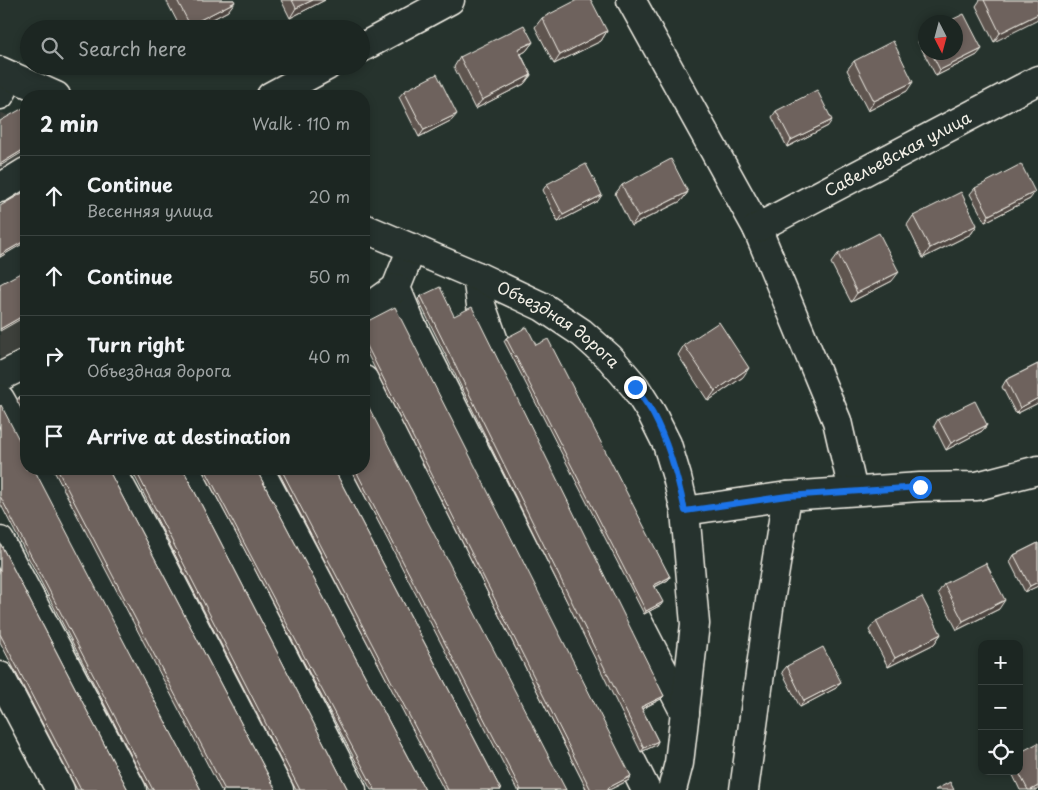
<!DOCTYPE html>
<html lang="en">
<head>
<meta charset="utf-8">
<style>
	:root { --surface:#1c2622; --page:#29322f; --text:#f1f3f6; --muted:#a0a5a5; --line:#3a4340 }
	body { margin:0; font-family:"Playpen Sans",sans-serif; background:var(--page); color:var(--text) }
	.controls { position:absolute; right:15px; bottom:15px; display:grid; overflow:hidden; border-radius:10px; box-shadow:0 2px 8px #0003 }
	.controls button { width:45px; height:45px; display:grid; place-items:center; padding:0; border:0; border-bottom:1px solid var(--line); background:var(--surface); color:var(--text); font:25px sans-serif }
	.compass { position:absolute; left:918px; top:15px; width:45px; height:45px; border-radius:50%; background:var(--surface); box-shadow:0 2px 8px #0003; rotate:174deg }
	.stop { position:absolute; width:15px; height:15px; margin:-11px; border:4px solid #1a73e8; border-radius:50%; background:#fff }
	.stop.end { background:#1a73e8; border-color:#fff; box-shadow:0 1px 5px #0008 }
	.list { margin:0; padding:0; list-style:none }
	h2 { display:flex; justify-content:space-between; align-items:center; height:65px; margin:0; padding:0 20px; font-size:21px }
	h2 small { font-size:16px; font-weight:400; color:var(--muted) }
	.list li { display:grid; grid-template-columns:32px 1fr auto; gap:15px; align-items:center; box-sizing:border-box; height:80px; padding:0 20px; border-top:1px solid var(--line) }
	.list b { display:block; font-size:19px; white-space:nowrap }
	.list p { margin:0; font-size:16px; white-space:nowrap; color:var(--muted) }
	.list em { font-size:16px; font-style:normal; color:var(--muted) }
	.icon { flex:none; width:28px; height:28px; fill:none; stroke:currentColor; stroke-width:2; stroke-linecap:round; stroke-linejoin:round }
	.map { position:relative; flex:none; width:1038px; height:790px; overflow:hidden }
	.search { position:absolute; background:var(--surface); box-shadow:0 2px 8px #0003; left:20px; top:20px; width:350px; height:55px; display:flex; align-items:center; gap:12px; box-sizing:border-box; padding:0 18px; border-radius:28px; color:var(--muted); font-size:19px }
	.panel { position:absolute; background:var(--surface); box-shadow:0 2px 8px #0003; left:20px; top:90px; width:350px; height:385px; border-radius:20px }
	.map>svg:first-child { display:block }
</style>
</head>
<body>
<div class="map">
<svg width="1038" height="790" viewBox="0 0 1038 790">
	<rect width="100%" height="100%" fill="#26332d"/>
	<filter id="ink" filterUnits="userSpaceOnUse"><feTurbulence type="fractalNoise" baseFrequency=".02" numOctaves="2"/><feDisplacementMap in="SourceGraphic" scale="10" xChannelSelector="R" yChannelSelector="G"/><feConvolveMatrix kernelMatrix="1 2 1 2 8 2 1 2 1" color-interpolation-filters="sRGB"/></filter>
	<g filter="url(#ink)">
		<!-- built -->
		<path fill="#3c413b" d="M 0,112 L 26,124 L 26,348 L 0,363 Z"/>
		<g fill="none" stroke-linecap="round" stroke-linejoin="round">
			<defs>
				<g id="minor">
					<path d="M 631,0 L 757,228 L 837,421 L 853,491"/>
					<path d="M 361,48 L 450,0"/>
					<path d="M 0,95 L 11,76"/>
					<path d="M 271,96 L 327,66"/>
					<path d="M 0,188 L 26,172"/>
					<path id="s1" d="M 757,228 L 1038,80"/>
					<path d="M 412,248 L 396,288 L 411,324 L 646,790"/>
					<path d="M 0,274 L 26,258"/>
					<path d="M 477,276 L 481,305 L 495,344 L 685,713"/>
					<path d="M 364,311 L 396,288"/>
					<path d="M 0,377 L 26,364"/>
					<path d="M 364,380 L 571,790"/>
					<path d="M 0,399 L 26,445"/>
					<path d="M 40,469 L 63,510 L 208,790"/>
					<path d="M 111,469 L 145,531 L 279,790"/>
					<path d="M 185,469 L 228,549 L 352,790"/>
					<path d="M 259,469 L 429,790"/>
					<path d="M 334,469 L 505,790"/>
					<path d="M 685,511 L 787,496 L 920,487 L 977,486 L 1038,470"/>
					<path d="M 0,541 L 132,790"/>
					<path d="M 0,676 L 60,790"/>
					<path d="M 744,790 L 770,601 L 787,496"/>
				</g>
				<g id="major">
					<path d="M 0,71 L 56,96"/>
					<path id="s2" d="M 364,228 L 477,276 L 543,307 L 582,333 L 610,358 L 635,387 L 652,414 L 667,444 L 677,477 L 685,511 L 695,624 L 679,763 L 672,790"/>
				</g>
			</defs>
			<!-- minor casing -->
			<use href="#minor" stroke="#f4f1e8" stroke-width="31"/>
			<!-- major casing -->
			<use href="#major" stroke="#f4f1e8" stroke-width="31"/>
			<!-- minor -->
			<use href="#minor" stroke="#26332d" stroke-width="28"/>
			<!-- major -->
			<use href="#major" stroke="#26332d" stroke-width="28"/>
		</g>
		<!-- wall -->
		<path fill="#5f5450" stroke="#f4f1e8" d="M 166,0 L 234,0 L 228,11 L 194,29 L 181,29 Z
			M 281,0 L 325,0 L 290,18 Z
			M 980,0 L 1038,0 L 994,42 L 976,6 Z
			M 542,18 L 607,31 L 601,41 L 554,64 L 535,27 Z
			M 926,34 L 926,52 L 956,52 L 977,55 L 936,76 L 918,42 L 922,35 Z
			M 533,42 L 526,51 L 521,54 L 531,75 L 524,84 L 475,109 L 454,67 L 460,57 Z
			M 854,61 L 907,91 L 868,111 L 847,70 Z
			M 404,91 L 452,120 L 419,137 L 399,97 Z
			M 776,111 L 828,126 L 787,147 L 772,117 Z
			M 547,184 L 598,201 L 558,222 L 543,190 Z
			M 622,185 L 688,192 L 681,201 L 631,226 L 615,194 Z
			M 975,188 L 1030,199 L 985,222 L 970,194 Z
			M 913,216 L 977,225 L 971,234 L 923,258 L 907,225 Z
			M 838,254 L 892,281 L 851,302 L 831,263 Z
			M 421,296 L 454,316 L 664,696 L 661,699 L 642,709 L 658,741 L 656,745 L 641,752 L 418,299 Z
			M 364,323 L 631,776 L 629,780 L 609,790 L 587,790 L 364,347 Z
			M 506,338 L 536,345 L 670,577 L 668,580 L 655,587 L 661,605 L 644,614 L 504,341 Z
			M 684,345 L 743,377 L 708,401 L 678,355 Z
			M 1038,364 L 1038,403 L 1016,414 L 1002,387 L 1006,380 Z
			M 26,394 L 26,418 L 17,401 L 19,397 Z
			M 0,406 L 201,790 L 149,790 L 0,503 Z
			M 938,419 L 987,425 L 982,431 L 946,450 L 934,426 Z
			M 53,469 L 108,469 L 276,790 L 221,790 Z
			M 131,469 L 183,469 L 348,790 L 296,790 Z
			M 202,469 L 256,469 L 425,790 L 371,790 Z
			M 277,469 L 334,469 L 501,790 L 444,790 Z
			M 351,469 L 364,469 L 566,790 L 517,790 Z
			M 0,543 L 128,790 L 77,790 L 0,642 Z
			M 1038,543 L 1038,586 L 1025,592 L 1010,562 L 1014,555 Z
			M 944,584 L 999,609 L 957,630 L 938,593 Z
			M 876,621 L 941,634 L 934,644 L 888,667 L 869,630 Z
			M 787,666 L 841,682 L 836,688 L 800,707 L 782,672 Z
			M 1011,771 L 1019,771 L 1038,790 L 1020,790 Z"/>
		<!-- shaded-wall -->
		<path fill="#4d4541" stroke="#f4f1e8" d="M 313,0 L 325,0 L 290,18 L 296,8 Z
			M 235,2 L 228,11 L 194,29 L 187,29 L 190,25 Z
			M 1038,14 L 1038,20 L 994,42 L 1000,33 Z
			M 607,31 L 601,41 L 554,64 L 560,55 Z
			M 533,42 L 526,51 L 512,59 L 518,49 Z
			M 982,49 L 977,55 L 936,76 L 940,70 Z
			M 531,75 L 524,84 L 475,109 L 482,100 Z
			M 913,82 L 907,91 L 868,111 L 874,101 Z
			M 457,114 L 452,120 L 419,137 L 424,130 Z
			M 832,120 L 828,126 L 787,147 L 791,140 Z
			M 26,148 L 26,150 L 0,166 L 0,164 Z
			M 688,192 L 681,201 L 631,226 L 638,217 Z
			M 1035,192 L 1030,199 L 985,222 L 989,215 Z
			M 602,195 L 598,201 L 558,222 L 563,215 Z
			M 977,225 L 971,234 L 923,258 L 930,248 Z
			M 26,240 L 26,242 L 0,257 L 0,255 Z
			M 899,272 L 892,281 L 851,302 L 857,293 Z
			M 26,314 L 26,316 L 0,331 L 0,329 Z
			M 749,368 L 743,377 L 708,401 L 715,391 Z
			M 1038,398 L 1038,403 L 1016,414 L 1020,408 Z
			M 987,425 L 982,431 L 946,450 L 951,443 Z
			M 670,577 L 668,580 L 652,588 L 654,585 Z
			M 1038,582 L 1038,586 L 1025,592 L 1030,586 Z
			M 1005,600 L 999,609 L 957,630 L 963,621 Z
			M 663,602 L 661,605 L 644,614 L 646,611 Z
			M 941,634 L 934,644 L 888,667 L 895,658 Z
			M 841,682 L 836,688 L 800,707 L 804,701 Z
			M 664,696 L 661,699 L 639,710 L 641,707 Z
			M 658,741 L 656,745 L 641,752 L 644,748 Z
			M 631,776 L 629,780 L 609,790 L 608,788 Z
			M 1038,786 L 1038,790 L 1031,790 Z"/>
		<!-- building -->
		<path fill="#6e625d" stroke="#f4f1e8" d="M 177,0 L 234,0 L 235,2 L 190,25 Z
			M 292,0 L 313,0 L 296,8 Z
			M 577,0 L 591,0 L 607,31 L 560,55 L 542,18 Z
			M 984,0 L 1038,0 L 1038,14 L 1000,33 Z
			M 964,14 L 982,49 L 940,70 L 931,52 L 956,52 L 956,22 L 947,22 Z
			M 524,25 L 533,42 L 518,49 L 531,75 L 482,100 L 460,57 Z
			M 926,34 L 926,41 L 922,35 Z
			M 893,41 L 913,82 L 874,101 L 854,61 Z
			M 437,74 L 457,114 L 424,130 L 404,91 Z
			M 817,90 L 832,120 L 791,140 L 776,111 Z
			M 25,107 L 26,109 L 26,148 L 0,164 L 0,121 Z
			M 671,159 L 688,192 L 638,217 L 622,185 Z
			M 586,164 L 602,195 L 563,215 L 547,184 Z
			M 1021,164 L 1035,192 L 989,215 L 975,188 Z
			M 26,191 L 26,240 L 0,255 L 0,206 Z
			M 961,192 L 977,225 L 930,248 L 913,216 Z
			M 879,233 L 899,272 L 857,293 L 838,254 Z
			M 26,270 L 26,314 L 0,329 L 0,284 Z
			M 440,287 L 454,316 L 472,307 L 664,696 L 641,707 L 658,741 L 644,748 L 421,296 Z
			M 395,307 L 631,776 L 608,788 L 609,790 L 591,790 L 364,340 L 364,323 Z
			M 719,322 L 749,368 L 715,391 L 684,345 Z
			M 527,327 L 536,345 L 548,339 L 670,577 L 654,585 L 663,602 L 646,611 L 506,338 Z
			M 1038,364 L 1038,398 L 1020,408 L 1006,380 Z
			M 26,394 L 26,411 L 19,397 Z
			M 364,398 L 566,790 L 521,790 L 355,469 L 364,469 Z
			M 975,401 L 987,425 L 951,443 L 938,419 Z
			M 1,405 L 26,453 L 26,469 L 34,469 L 201,790 L 153,790 L 0,496 L 0,406 Z
			M 57,469 L 108,469 L 276,790 L 225,790 Z
			M 135,469 L 183,469 L 348,790 L 300,790 Z
			M 205,469 L 256,469 L 425,790 L 375,790 Z
			M 281,469 L 334,469 L 501,790 L 448,790 Z
			M 0,543 L 128,790 L 81,790 L 0,634 Z
			M 1038,543 L 1038,582 L 1030,586 L 1014,555 Z
			M 986,563 L 1005,600 L 963,621 L 944,584 Z
			M 922,597 L 941,634 L 895,658 L 876,621 Z
			M 823,647 L 841,682 L 804,701 L 787,666 Z
			M 1038,743 L 1038,786 L 1031,790 L 1028,790 L 1018,771 L 1019,771 L 1019,753 Z
			M 950,782 L 954,790 L 935,790 Z"/>
	</g>
	<g fill="none" stroke-linecap="round" stroke-linejoin="round" filter="url(#ink)">
		<!-- route -->
		<path stroke="#1a73e8" stroke-width="6" d="M 635,387 C 641,396 648,405 653,414 C 669,444 678,478 685,511 L 787,496 L 920,487"/>
	</g>
	<g text-anchor="middle" stroke-width="4" stroke-linejoin="round" paint-order="stroke">
		<!-- street labels -->
		<g font-size="16" fill="#f4f1e8" stroke="#26332d">
			<text dy="6" stroke="none"><textPath href="#s1" startOffset="159">Савельевская улица</textPath></text>
			<text dy="6" stroke="none"><textPath href="#s2" startOffset="218">Объездная дорога</textPath></text>
		</g>
	</g>
</svg>
<div class="controls">
<button>+</button>
<button>−</button>
<button><svg class="icon" aria-label="locate" viewBox="0 0 24 24"><circle cx="12" cy="12" r="6"/><path d="M12 2v4M12 18v4M2 12h4M18 12h4"/></svg></button>
</div>
<svg class="compass" viewBox="-18 -18 36 36"><path d="M0-13l5 13h-10z" fill="#e53935"/><path d="M0 13l5-13h-10z" fill="#a0a5a5"/></svg>
<div class="stop" style="left:920px;top:487px"></div>
<div class="stop end" style="left:635px;top:387px"></div>
<div class="search"><svg class="icon" aria-label="search" viewBox="0 0 24 24"><circle cx="10" cy="10" r="6"/><path d="M15 15l6 6"/></svg>Search here</div>
<section class="panel">
<h2>2 min<small>Walk · 110 m</small></h2>
<ul class="list">
<li><svg class="icon" aria-label="ahead" viewBox="0 0 24 24"><path d="M12 20V5M6 11l6-6 6 6"/></svg><div><b>Continue</b><p>Весенняя улица</p></div><em>20 m</em></li>
<li><svg class="icon" aria-label="ahead" viewBox="0 0 24 24"><path d="M12 20V5M6 11l6-6 6 6"/></svg><div><b>Continue</b></div><em>50 m</em></li>
<li><svg class="icon" aria-label="right" viewBox="0 0 24 24"><path d="M7 20v-9h11M14 6l5 5-5 5"/></svg><div><b>Turn right</b><p>Объездная дорога</p></div><em>40 m</em></li>
<li><svg class="icon" aria-label="arrive" viewBox="0 0 24 24"><path d="M6 21V4h12l-3 4 3 4H6"/></svg><div><b>Arrive at destination</b></div></li>
</ul>
</section>
</div>
</body>
</html>
